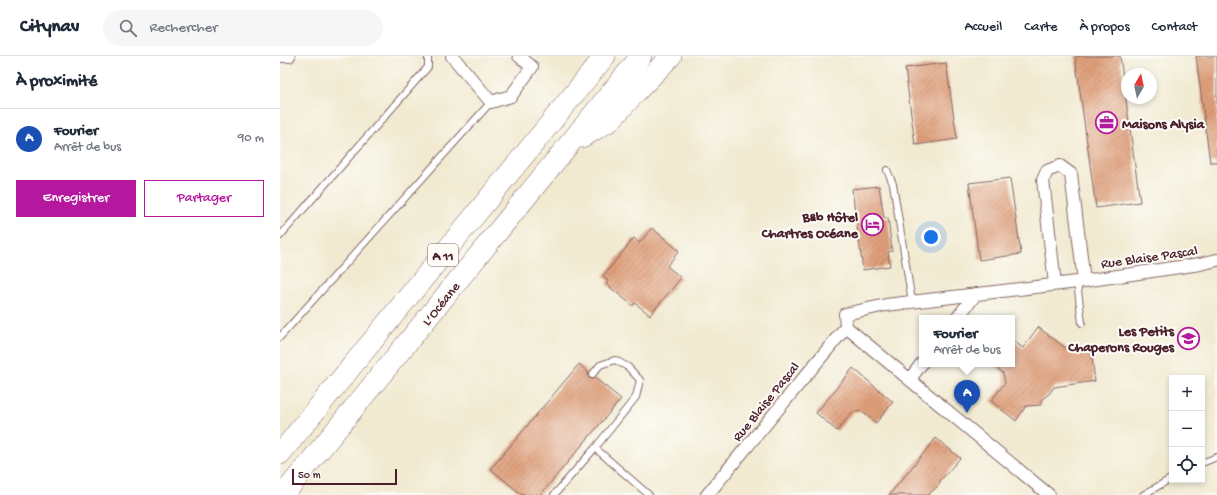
<!DOCTYPE html>
<html lang="fr">
<head>
<meta charset="utf-8">
<style>
	:root { --surface:#fff; --page:#f6f6f7; --text:#1f2937; --muted:#747a83; --line:#e0e1e3; --accent:#b5179e }
	body { margin:0; font-family:"Gochi Hand",sans-serif; background:var(--page); color:var(--text) }
	.controls { position:absolute; right:12px; bottom:12px; display:grid; overflow:hidden; border-radius:0px; box-shadow:0 2px 6px #0003 }
	.controls button { width:36px; height:36px; display:grid; place-items:center; padding:0; border:0; border-bottom:1px solid var(--line); background:var(--surface); color:var(--text); font:20px sans-serif }
	.compass { position:absolute; left:841px; top:12px; width:36px; height:36px; border-radius:50%; background:var(--surface); box-shadow:0 2px 6px #0003; rotate:9deg }
	.scale { position:absolute; left:12px; bottom:10px; width:105px; box-sizing:border-box; padding-left:4px; border:2px solid #4a1f2b; border-top:0; font-size:11px; line-height:14px; white-space:nowrap; color:#4a1f2b; -webkit-text-stroke:3px #fdfcf7; paint-order:stroke }
	.you { position:absolute; left:651px; top:181px; width:14px; height:14px; margin:-10px; border:3px solid #fff; border-radius:50%; background:#1a73e8; box-shadow:0 0 0 6px #1a73e833 }
	.badge { display:grid; place-items:center; width:26px; height:26px; border-radius:50%; background:var(--accent); color:#fff; font-size:13px; font-weight:700 }
	.pin { position:absolute; translate:-50% -33px; filter:drop-shadow(0 1px 2px #0008) }
	.pin::after { content:''; position:absolute; top:21px; width:14px; height:12px; background:inherit; clip-path:polygon(0 0,100% 0,50% 100%) }
	.popup { position:absolute; left:639px; top:259px; width:96px; height:52px; box-sizing:border-box; display:grid; place-content:center; border-radius:0px; background:var(--surface); filter:drop-shadow(0 1px 3px #0005); font-size:13px; white-space:nowrap; color:var(--muted) }
	.popup b { font-size:15px; color:var(--text) }
	.popup::after { content:''; position:absolute; left:50%; top:100%; margin-left:-8px; border:8px solid transparent; border-top-color:var(--surface) }
	.list { margin:0; padding:0; list-style:none }
	h2 { display:flex; justify-content:space-between; align-items:center; height:52px; margin:0; padding:0 16px; font-size:17px }
	h2 small { font-size:13px; font-weight:400; color:var(--muted) }
	.list li { display:grid; grid-template-columns:26px 1fr auto; gap:12px; align-items:center; box-sizing:border-box; height:60px; padding:0 16px; border-top:1px solid var(--line) }
	.list b { display:block; font-size:15px; white-space:nowrap }
	.list p { margin:0; font-size:13px; white-space:nowrap; color:var(--muted) }
	.list em { font-size:13px; font-style:normal; color:var(--muted) }
	.actions { display:flex; gap:8px; padding:12px 16px }
	.actions a { flex:1; padding:9px 0; border:1px solid var(--accent); border-radius:0px; text-align:center; font-size:14px; color:var(--accent) }
	.actions .main { background:var(--accent); color:#fff }
	.icon { flex:none; width:22px; height:22px; fill:none; stroke:currentColor; stroke-width:2; stroke-linecap:round; stroke-linejoin:round }
	.map { position:relative; flex:none; width:937px; height:439px; overflow:hidden }
	header { display:flex; align-items:center; gap:24px; box-sizing:border-box; height:56px; padding:0 20px; background:var(--surface); border-bottom:1px solid var(--line) }
	header strong { font-size:19px }
	nav { display:flex; gap:22px; margin-inline-start:auto; font-size:14px }
	.search { width:280px; height:36px; background:var(--page); display:flex; align-items:center; gap:10px; box-sizing:border-box; padding:0 14px; border-radius:22px; color:var(--muted); font-size:15px }
	main { display:flex }
	aside { flex:1; background:var(--surface) }
	.map>svg:first-child { display:block }
</style>
</head>
<body>
<header>
<strong>Citynav</strong>
<div class="search"><svg class="icon" aria-label="search" viewBox="0 0 24 24"><circle cx="10" cy="10" r="6"/><path d="M15 15l6 6"/></svg>Rechercher</div>
<nav><a>Accueil</a><a>Carte</a><a>À propos</a><a>Contact</a></nav>
</header>
<main>
<aside>
<h2>À proximité<small></small></h2>
<ul class="list">
<li><span class="badge" style="background:#1a4fb4">A</span><div><b>Fourier</b><p>Arrêt de bus</p></div><em>90 m</em></li>
</ul>
<div class="actions"><a class="main">Enregistrer</a><a>Partager</a></div>
</aside>
<div class="map">
<svg width="937" height="439" viewBox="0 0 937 439">
	<defs>
		<pattern id="building-hatch" width="6" height="6" patternUnits="userSpaceOnUse"><rect width="6" height="6" fill="#df9f7a"/><path d="M-1 1l2-2M0 6l6-6M5 7l2-2" fill="none" stroke="#b78164"/></pattern>
	</defs>
	<rect width="100%" height="100%" fill="#fdfcf7"/>
	<filter id="ink" filterUnits="userSpaceOnUse"><feTurbulence type="fractalNoise" baseFrequency=".025" numOctaves="2"/><feDisplacementMap in="SourceGraphic" scale="8" xChannelSelector="R" yChannelSelector="G"/><feConvolveMatrix kernelMatrix="1 2 1 2 8 2 1 2 1" color-interpolation-filters="sRGB"/></filter>
	<filter id="wash" filterUnits="userSpaceOnUse"><feTurbulence type="fractalNoise" baseFrequency=".012" numOctaves="4" result="noise"/><feDisplacementMap in="SourceGraphic" scale="16" xChannelSelector="R" yChannelSelector="G"/><feGaussianBlur stdDeviation="0.9" result="paint"/><feColorMatrix in="noise" values="0 0 0 0 0 0 0 0 0 0 0 0 0 0 0 0 0 1.4 0 .05"/><feComposite in="paint" operator="in"/></filter>
	<g filter="url(#wash)">
		<rect width="100%" height="100%" fill="#f1ead1"/>
		<g id="blocks">
			<!-- building -->
			<path fill="url(#building-hatch)" d="M 795,0 L 840,0 L 860,146 L 816,152 Z
				M 916,0 L 937,0 L 937,106 L 930,106 Z
				M 666,7 L 677,83 L 635,89 L 625,12 Z
				M 730,122 L 741,198 L 699,204 L 689,127 Z
				M 599,130 L 604,162 L 608,162 L 612,195 L 608,196 L 610,210 L 583,214 L 572,133 Z
				M 372,172 L 399,195 L 387,210 L 401,222 L 370,259 L 355,247 L 353,250 L 326,228 L 328,225 L 323,220 L 354,182 L 359,187 Z
				M 758,271 L 791,296 L 811,294 L 815,325 L 774,331 L 769,338 L 761,344 L 761,349 L 746,350 L 736,365 L 711,345 L 725,327 L 723,317 L 712,308 L 732,308 L 732,284 L 743,292 Z
				M 299,308 L 308,316 L 308,319 L 309,322 L 312,323 L 315,322 L 341,343 L 260,439 L 242,439 L 211,413 Z
				M 573,312 L 613,346 L 596,367 L 581,355 L 573,356 L 557,375 L 536,357 Z
				M 656,382 L 680,402 L 660,425 L 659,429 L 648,439 L 609,439 Z"/>
		</g>
	</g>
	<g filter="url(#ink)">
		<use href="#blocks" fill-opacity="0" stroke="#846665" stroke-width="1"/>
		<g fill="none" stroke-linecap="round" stroke-linejoin="round">
			<defs>
				<path id="lane" d="M 607,114 L 613,128 L 632,246
					M 0,180 L 148,11 L 148,0
					M 797,226 L 802,267
					M 0,281 L 211,46
					M 315,392 L 369,439
					M 922,407 L 937,401
					M 274,439 L 315,392 L 356,341 L 360,324 L 348,311 L 335,304 L 320,309 L 312,319
					M 863,439 L 892,422"/>
				<path id="street" d="M 0,0 L 9,0
					M 172,0 L 211,46 L 231,40 L 252,11 L 239,0
					M 775,228 L 763,124 L 767,115 L 780,110 L 791,118 L 804,225
					M 677,262 L 696,238
					M 630,323 L 642,307
					M 427,439 L 566,271
					M 769,439 L 566,271 L 565,258 L 606,249 L 797,226 L 920,208 L 937,204"/>
				<path id="highway" d="M 302,81 L 330,65 L 356,36 L 391,0
					M 0,398 L 325,0
					M 3,439 L 361,0"/>
			</defs>
			<!-- lane casing -->
			<use href="#lane" stroke="#846665" stroke-width="8"/>
			<!-- street casing -->
			<use href="#street" stroke="#846665" stroke-width="14"/>
			<!-- highway casing -->
			<use href="#highway" stroke="#846665" stroke-width="22"/>
			<!-- lane -->
			<use href="#lane" stroke="#fff" stroke-width="6"/>
			<!-- street -->
			<use href="#street" stroke="#fff" stroke-width="12"/>
			<!-- highway -->
			<use href="#highway" stroke="#fff" stroke-width="21"/>
		</g>
	</g>
	<!-- icons -->
	<defs>
		<symbol id="office-ring" viewBox="-11 -11 22 22"><circle r="9.5" fill="#fdfcf7" stroke="#b5179e" stroke-width="1.5"/><path d="M-6-3h4V-5.5h4V-3h4V5H-6ZM-1-4.5V-3h2v-1.5ZM-6 0V1H6V0Z" fill="#b5179e"/></symbol>
		<symbol id="hotel-ring" viewBox="-11 -11 22 22"><circle r="9.5" fill="#fdfcf7" stroke="#b5179e" stroke-width="1.5"/><path d="M-6-4.5h1.5V1H6V5H4.5V3h-9V5H-6ZM-4 0a1.8 1.8 0 1 1 3.6 0ZM.5 0V-2.5h3Q6-2.5 6 0Z" fill="#b5179e"/></symbol>
		<symbol id="school-ring" viewBox="-11 -11 22 22"><circle r="9.5" fill="#fdfcf7" stroke="#b5179e" stroke-width="1.5"/><path d="M0-5L7-2L0 1L-7-2ZM-4 1L0 2.5L4 1V4Q0 6-4 4Z" fill="#b5179e"/></symbol>
	</defs>
	<g fill-rule="evenodd">
		<use href="#office-ring" x="814" y="54" width="25" height="25"/>
		<use href="#hotel-ring" x="580" y="156" width="25" height="25"/>
		<use href="#school-ring" x="896" y="270" width="25" height="25"/>
	</g>
	<g text-anchor="middle" stroke-width="4" stroke-linejoin="round" paint-order="stroke">
		<!-- shield labels -->
		<rect fill="#fdfcf7" stroke="#806168" stroke-width="1" x="148" y="188" width="30" height="22" rx="3"/>
		<g font-size="13" font-weight="bold" fill="#4a1f2b">
			<text x="163" y="204">A 11</text>
		</g>
		<!-- poi labels -->
		<g font-size="14" font-weight="bold" fill="#4a1f2b" stroke="#fdfcf7" text-anchor="end">
			<text x="842" y="72" text-anchor="start">Maisons Alysia</text>
			<text x="578" y="165">B&amp;b Hôtel<tspan x="578" dy="16">Chartres Océane</tspan></text>
			<text x="894" y="279">Les Petits<tspan x="894" dy="16">Chaperons Rouges</tspan></text>
		</g>
		<!-- street labels -->
		<g font-size="14" fill="#4a1f2b" stroke="#fdfcf7">
			<text transform="translate(869 200) rotate(-8)" y="5">Rue Blaise Pascal</text>
			<text transform="translate(160 247) rotate(-51)" y="5">L’Océane</text>
			<text transform="translate(485 345) rotate(-51)" y="5">Rue Blaise Pascal</text>
		</g>
	</g>
</svg>
<div class="controls">
<button>+</button>
<button>−</button>
<button><svg class="icon" aria-label="locate" viewBox="0 0 24 24"><circle cx="12" cy="12" r="6"/><path d="M12 2v4M12 18v4M2 12h4M18 12h4"/></svg></button>
</div>
<svg class="compass" viewBox="-18 -18 36 36"><path d="M0-13l5 13h-10z" fill="#e53935"/><path d="M0 13l5-13h-10z" fill="#747a83"/></svg>
<div class="scale">50 m</div>
<div class="you"></div>
<div class="pin badge" style="left:687px;top:357px;background:#1a4fb4">A</div>
<div class="popup"><b>Fourier</b>Arrêt de bus</div>
</div>
</main>
</body>
</html>
